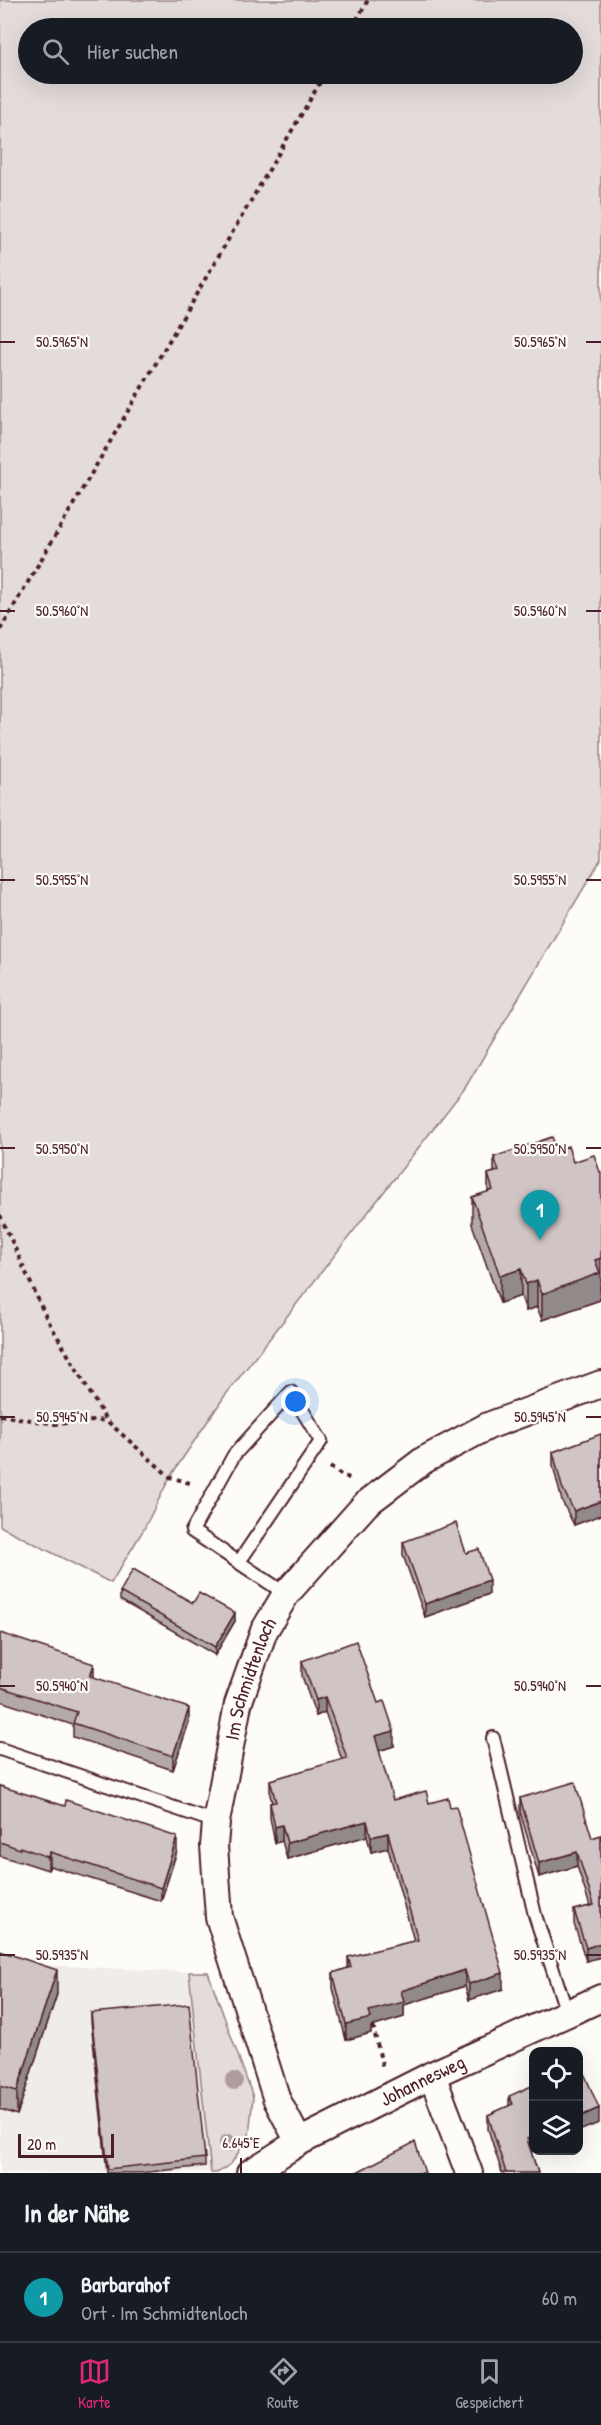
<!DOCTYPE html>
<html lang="de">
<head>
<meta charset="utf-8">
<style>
	:root { --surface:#171b24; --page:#20242c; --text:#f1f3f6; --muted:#9ea1a6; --line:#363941; --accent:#db2777 }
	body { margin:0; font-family:"Patrick Hand",sans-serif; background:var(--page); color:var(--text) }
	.controls { position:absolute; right:18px; bottom:18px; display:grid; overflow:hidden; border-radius:12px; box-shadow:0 6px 24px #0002 }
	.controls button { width:54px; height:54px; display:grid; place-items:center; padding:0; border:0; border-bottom:2px solid var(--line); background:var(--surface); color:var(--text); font:30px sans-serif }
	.scale { position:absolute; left:18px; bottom:15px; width:96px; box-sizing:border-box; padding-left:6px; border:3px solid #4a1f2b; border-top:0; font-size:16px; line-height:21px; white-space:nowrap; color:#4a1f2b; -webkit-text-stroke:4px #fdfcf7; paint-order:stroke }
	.you { position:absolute; left:296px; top:1402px; width:21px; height:21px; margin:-15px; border:4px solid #fff; border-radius:50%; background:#1a73e8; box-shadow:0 0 0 9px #1a73e833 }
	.badge { display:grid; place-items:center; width:39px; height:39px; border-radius:50%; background:var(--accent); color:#fff; font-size:20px; font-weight:700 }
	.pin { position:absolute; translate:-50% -50px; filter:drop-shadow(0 2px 3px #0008) }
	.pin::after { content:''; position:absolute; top:32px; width:21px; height:18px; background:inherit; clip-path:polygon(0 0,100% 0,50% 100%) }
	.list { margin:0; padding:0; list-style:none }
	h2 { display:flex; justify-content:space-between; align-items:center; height:78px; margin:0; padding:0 24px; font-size:26px }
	h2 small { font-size:20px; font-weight:400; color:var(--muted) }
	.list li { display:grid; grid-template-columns:39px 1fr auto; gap:18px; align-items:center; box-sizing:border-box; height:90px; padding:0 24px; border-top:2px solid var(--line) }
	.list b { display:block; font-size:22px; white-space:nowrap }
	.list p { margin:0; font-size:20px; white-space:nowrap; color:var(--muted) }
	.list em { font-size:20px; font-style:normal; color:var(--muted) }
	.icon { flex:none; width:33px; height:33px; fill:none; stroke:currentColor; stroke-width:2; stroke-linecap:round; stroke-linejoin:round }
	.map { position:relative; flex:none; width:601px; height:2173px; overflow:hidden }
	.search { position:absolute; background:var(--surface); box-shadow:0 6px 24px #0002; left:18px; right:18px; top:18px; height:66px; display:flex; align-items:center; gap:15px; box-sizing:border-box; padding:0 21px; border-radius:33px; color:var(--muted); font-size:22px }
	.sheet { height:168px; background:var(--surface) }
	nav { display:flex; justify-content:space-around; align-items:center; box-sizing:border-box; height:84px; border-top:2px solid var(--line); background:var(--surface); font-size:16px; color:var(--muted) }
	nav a { display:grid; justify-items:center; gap:3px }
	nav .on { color:var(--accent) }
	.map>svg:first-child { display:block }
</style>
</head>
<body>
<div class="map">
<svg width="601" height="2173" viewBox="0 0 601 2173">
	<rect width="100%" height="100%" fill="#fdfcf7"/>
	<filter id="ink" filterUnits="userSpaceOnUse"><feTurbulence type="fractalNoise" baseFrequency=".0167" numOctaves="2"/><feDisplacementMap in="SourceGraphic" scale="12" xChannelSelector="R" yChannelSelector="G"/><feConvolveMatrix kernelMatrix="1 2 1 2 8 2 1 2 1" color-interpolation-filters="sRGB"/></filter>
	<g filter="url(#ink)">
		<!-- built -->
		<path fill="#f0ece8" d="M 0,1951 L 42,1965 L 189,1972 L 211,2172 L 0,2173 Z"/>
		<!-- green -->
		<path fill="#e3dcda" stroke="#967e82" stroke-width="1.5" fill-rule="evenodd" d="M 0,0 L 601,0 L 601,859 L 465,1088 L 224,1397 L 170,1477 L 144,1529 L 111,1583 L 0,1526 ZM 28,28 L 572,28 L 572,74 L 28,74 Z
			M 189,1972 L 208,1972 L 253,2097 L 249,2136 L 231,2164 L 217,2173 L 211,2173 Z"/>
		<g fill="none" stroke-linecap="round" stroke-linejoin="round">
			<defs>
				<path id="lane" d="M 239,1562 L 321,1441 L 291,1392 L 234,1455 L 192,1531 L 286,1594
					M 493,1738 L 535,1915 L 567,2013
					M 0,1749 L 216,1822"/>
				<g id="street">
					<path d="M 432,2075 L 469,2173"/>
					<path id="s1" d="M 299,2142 L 277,2100 L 219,1917 L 214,1846 L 216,1822 L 238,1704 L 264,1631 L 286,1594 L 366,1504 L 424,1460 L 488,1426 L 601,1384"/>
					<path id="s2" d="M 250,2173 L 299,2142 L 432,2075 L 601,1998"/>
				</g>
			</defs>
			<!-- lane casing -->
			<use href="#lane" stroke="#4a1f2b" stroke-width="16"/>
			<!-- street casing -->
			<use href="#street" stroke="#4a1f2b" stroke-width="30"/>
			<!-- path -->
			<path stroke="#4a1f2b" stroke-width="4" stroke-dasharray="4.5 4.5" stroke-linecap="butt" d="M 352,28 L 368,0
				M 0,630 L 325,74
				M 0,1215 L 46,1317 L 106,1420 L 170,1477 L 193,1484
				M 0,1415 L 55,1424 L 106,1420
				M 330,1467 L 341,1475 L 352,1479
				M 373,2026 L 383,2069"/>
			<!-- lane -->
			<use href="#lane" stroke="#fdfcf7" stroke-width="12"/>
			<!-- street -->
			<use href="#street" stroke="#fdfcf7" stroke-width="26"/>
		</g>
		<!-- trees -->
		<g fill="#af9c9f">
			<circle cx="234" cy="2081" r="9"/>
			<circle cx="228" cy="2143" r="9"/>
		</g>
		<!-- wall -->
		<path fill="#b3a9a9" stroke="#4a1f2b" stroke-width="1.5" d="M 494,1157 L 600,1285 L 600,1300 L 542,1320 L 537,1307 L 526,1311 L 521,1296 L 500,1303 L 472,1224 L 472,1197 L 488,1192 L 488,1174 L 494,1172 Z
			M 601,1434 L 601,1515 L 574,1525 L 562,1501 L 553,1466 L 553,1452 Z
			M 403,1542 L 466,1553 L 489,1594 L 425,1617 L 403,1555 Z
			M 120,1592 L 235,1621 L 215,1655 L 120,1600 Z
			M 0,1633 L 189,1722 L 173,1770 L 73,1737 L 73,1725 L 0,1701 Z
			M 302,1661 L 394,1746 L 379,1751 L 393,1800 L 429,1803 L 503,1989 L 469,2000 L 465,1986 L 404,2005 L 404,2017 L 371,2027 L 371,2033 L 346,2040 L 333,1988 L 333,1973 L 348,1968 L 348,1957 L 414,1941 L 388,1848 L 371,1852 L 367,1836 L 287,1859 L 282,1841 L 275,1843 L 270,1818 L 270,1803 L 272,1802 L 270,1795 L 270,1780 L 342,1760 L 325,1712 L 316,1716 L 302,1676 Z
			M 0,1786 L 177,1851 L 161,1901 L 50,1866 L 48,1870 L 20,1861 L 20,1862 L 0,1856 Z
			M 520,1798 L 592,1838 L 601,1835 L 601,1957 L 586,1961 L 574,1924 L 574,1910 L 590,1906 L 577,1866 L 539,1877 L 520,1812 Z
			M 0,1951 L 57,1994 L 17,2115 L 0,2109 Z
			M 91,2013 L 205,2158 L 205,2166 L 140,2173 L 107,2173 L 91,2021 Z
			M 509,2096 L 534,2151 L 531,2152 L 538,2173 L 502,2173 L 488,2129 L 488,2115 L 509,2106 Z"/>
		<!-- shaded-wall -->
		<path fill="#928a89" stroke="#4a1f2b" stroke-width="1.5" d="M 601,1258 L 601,1284 L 600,1285 L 600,1300 L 542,1320 L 542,1294 L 595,1260 Z
			M 521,1269 L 521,1296 L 500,1303 L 500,1276 Z
			M 537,1280 L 537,1307 L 526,1311 L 526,1284 Z
			M 601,1501 L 601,1515 L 574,1525 L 574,1511 Z
			M 489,1580 L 489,1594 L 425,1617 L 425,1604 Z
			M 235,1613 L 235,1621 L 215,1655 L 215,1647 Z
			M 94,1664 L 94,1678 L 90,1676 Z
			M 325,1697 L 325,1712 L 316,1716 L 316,1700 Z
			M 189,1708 L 189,1722 L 173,1770 L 173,1756 Z
			M 394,1731 L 394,1746 L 375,1752 L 375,1736 Z
			M 367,1821 L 367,1836 L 287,1859 L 287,1843 Z
			M 282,1825 L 282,1841 L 275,1843 L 275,1827 Z
			M 388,1833 L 388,1848 L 371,1852 L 371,1837 Z
			M 177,1837 L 177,1851 L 161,1901 L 161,1888 Z
			M 50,1852 L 50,1866 L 48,1870 L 48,1857 Z
			M 577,1852 L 577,1866 L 539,1877 L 539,1863 Z
			M 601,1943 L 601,1957 L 586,1961 L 586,1948 Z
			M 57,1970 L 57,1994 L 17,2115 L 17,2091 Z
			M 465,1970 L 465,1986 L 404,2005 L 404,2017 L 371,2027 L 371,2033 L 346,2040 L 346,2024 L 369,2011 L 401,1991 Z
			M 503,1973 L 503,1989 L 469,2000 L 469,1984 Z
			M 599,2108 L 599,2123 L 579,2131 L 579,2117 Z
			M 534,2136 L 534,2151 L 527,2153 L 527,2139 Z"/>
		<!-- building -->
		<path fill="#d0c5c4" stroke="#4a1f2b" stroke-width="1.5" d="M 552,1137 L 557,1150 L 568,1146 L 573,1162 L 594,1155 L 600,1172 L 601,1172 L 601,1258 L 595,1260 L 600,1273 L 542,1294 L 537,1280 L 526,1284 L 521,1269 L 500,1276 L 472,1197 L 493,1190 L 488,1174 L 499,1171 L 494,1157 Z
			M 601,1434 L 601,1501 L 574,1511 L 562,1487 L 553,1452 Z
			M 456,1523 L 466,1553 L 479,1549 L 489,1580 L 425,1604 L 403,1542 Z
			M 133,1569 L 193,1603 L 199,1593 L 235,1613 L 215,1647 L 120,1592 Z
			M 0,1633 L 94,1664 L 90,1676 L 189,1708 L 173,1756 L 73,1723 L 77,1712 L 0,1687 Z
			M 356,1641 L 378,1703 L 384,1701 L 394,1731 L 375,1736 L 393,1800 L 426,1791 L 429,1803 L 448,1798 L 450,1807 L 456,1806 L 503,1973 L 469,1984 L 465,1970 L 401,1991 L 404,2002 L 369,2011 L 371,2018 L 346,2024 L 333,1973 L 351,1967 L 348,1957 L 418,1940 L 388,1833 L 371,1837 L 367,1821 L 287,1843 L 282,1825 L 275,1827 L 270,1803 L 276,1802 L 270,1780 L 347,1758 L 325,1697 L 316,1700 L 302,1661 Z
			M 575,1782 L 592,1838 L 601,1835 L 601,1943 L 586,1948 L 574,1910 L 594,1905 L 577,1852 L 539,1863 L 520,1798 Z
			M 0,1786 L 65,1806 L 66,1800 L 177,1837 L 161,1888 L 50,1852 L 48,1857 L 20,1847 L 20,1849 L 0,1842 Z
			M 0,1951 L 57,1970 L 17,2091 L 0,2086 Z
			M 189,2004 L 205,2158 L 108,2169 L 91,2013 Z
			M 584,2073 L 599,2108 L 579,2117 L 579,2076 Z
			M 534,2085 L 534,2136 L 527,2139 L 538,2173 L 506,2173 L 488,2115 L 513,2104 L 509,2096 Z
			M 415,2142 L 425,2173 L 355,2173 Z"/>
	</g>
	<!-- ticks -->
	<path fill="none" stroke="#4a1f2b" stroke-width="2" d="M 0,342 L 15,342M 586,342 L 601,342M 0,611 L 15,611M 586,611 L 601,611M 0,880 L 15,880M 586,880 L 601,880M 0,1148 L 15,1148M 586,1148 L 601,1148M 0,1417 L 15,1417M 586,1417 L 601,1417M 0,1686 L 15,1686M 586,1686 L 601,1686M 0,1955 L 15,1955M 586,1955 L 601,1955M 241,2158 L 241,2173"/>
	<g text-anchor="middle" stroke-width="4.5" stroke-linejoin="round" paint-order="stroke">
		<!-- street labels -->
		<g font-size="20" fill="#4a1f2b" stroke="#fdfcf7">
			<text dy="7" stroke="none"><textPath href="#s1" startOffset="482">Im Schmidtenloch</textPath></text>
			<text dy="7" stroke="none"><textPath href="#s2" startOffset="196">Johannesweg</textPath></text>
		</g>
	</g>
	<g font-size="15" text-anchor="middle" fill="#4a1f2b" stroke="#fdfcf7" stroke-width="4.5" stroke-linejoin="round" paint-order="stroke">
		<text x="62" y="347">50.5965°N</text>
		<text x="540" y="347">50.5965°N</text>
		<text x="62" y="616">50.5960°N</text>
		<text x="540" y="616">50.5960°N</text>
		<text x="62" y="885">50.5955°N</text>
		<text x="540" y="885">50.5955°N</text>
		<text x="62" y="1154">50.5950°N</text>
		<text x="540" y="1154">50.5950°N</text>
		<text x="62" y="1422">50.5945°N</text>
		<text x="540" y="1422">50.5945°N</text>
		<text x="62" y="1691">50.5940°N</text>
		<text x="540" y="1691">50.5940°N</text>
		<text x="62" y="1960">50.5935°N</text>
		<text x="540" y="1960">50.5935°N</text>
		<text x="241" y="2148">6.645°E</text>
	</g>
</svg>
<div class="controls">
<button><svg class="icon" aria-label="locate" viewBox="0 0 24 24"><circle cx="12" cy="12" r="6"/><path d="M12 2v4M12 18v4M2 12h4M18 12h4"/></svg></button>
<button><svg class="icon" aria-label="layers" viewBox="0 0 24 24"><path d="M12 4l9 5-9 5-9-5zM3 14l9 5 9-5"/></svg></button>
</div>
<div class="scale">20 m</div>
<div class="you"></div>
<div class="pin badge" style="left:540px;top:1240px;background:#0f9aa8">1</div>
<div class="search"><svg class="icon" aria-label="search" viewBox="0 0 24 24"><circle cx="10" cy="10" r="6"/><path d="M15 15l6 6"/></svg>Hier suchen</div>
</div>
<section class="sheet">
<h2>In der Nähe<small></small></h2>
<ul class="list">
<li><span class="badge" style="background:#0f9aa8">1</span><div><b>Barbarahof</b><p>Ort · Im Schmidtenloch</p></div><em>60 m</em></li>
</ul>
</section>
<nav>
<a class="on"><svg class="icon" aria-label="map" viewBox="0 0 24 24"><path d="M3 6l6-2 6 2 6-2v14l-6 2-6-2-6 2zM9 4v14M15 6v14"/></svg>Karte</a>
<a><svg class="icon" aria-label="directions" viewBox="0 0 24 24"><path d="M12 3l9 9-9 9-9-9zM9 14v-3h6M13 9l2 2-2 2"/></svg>Route</a>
<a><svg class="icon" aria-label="saved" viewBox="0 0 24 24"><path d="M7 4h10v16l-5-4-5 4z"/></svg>Gespeichert</a>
</nav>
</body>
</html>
